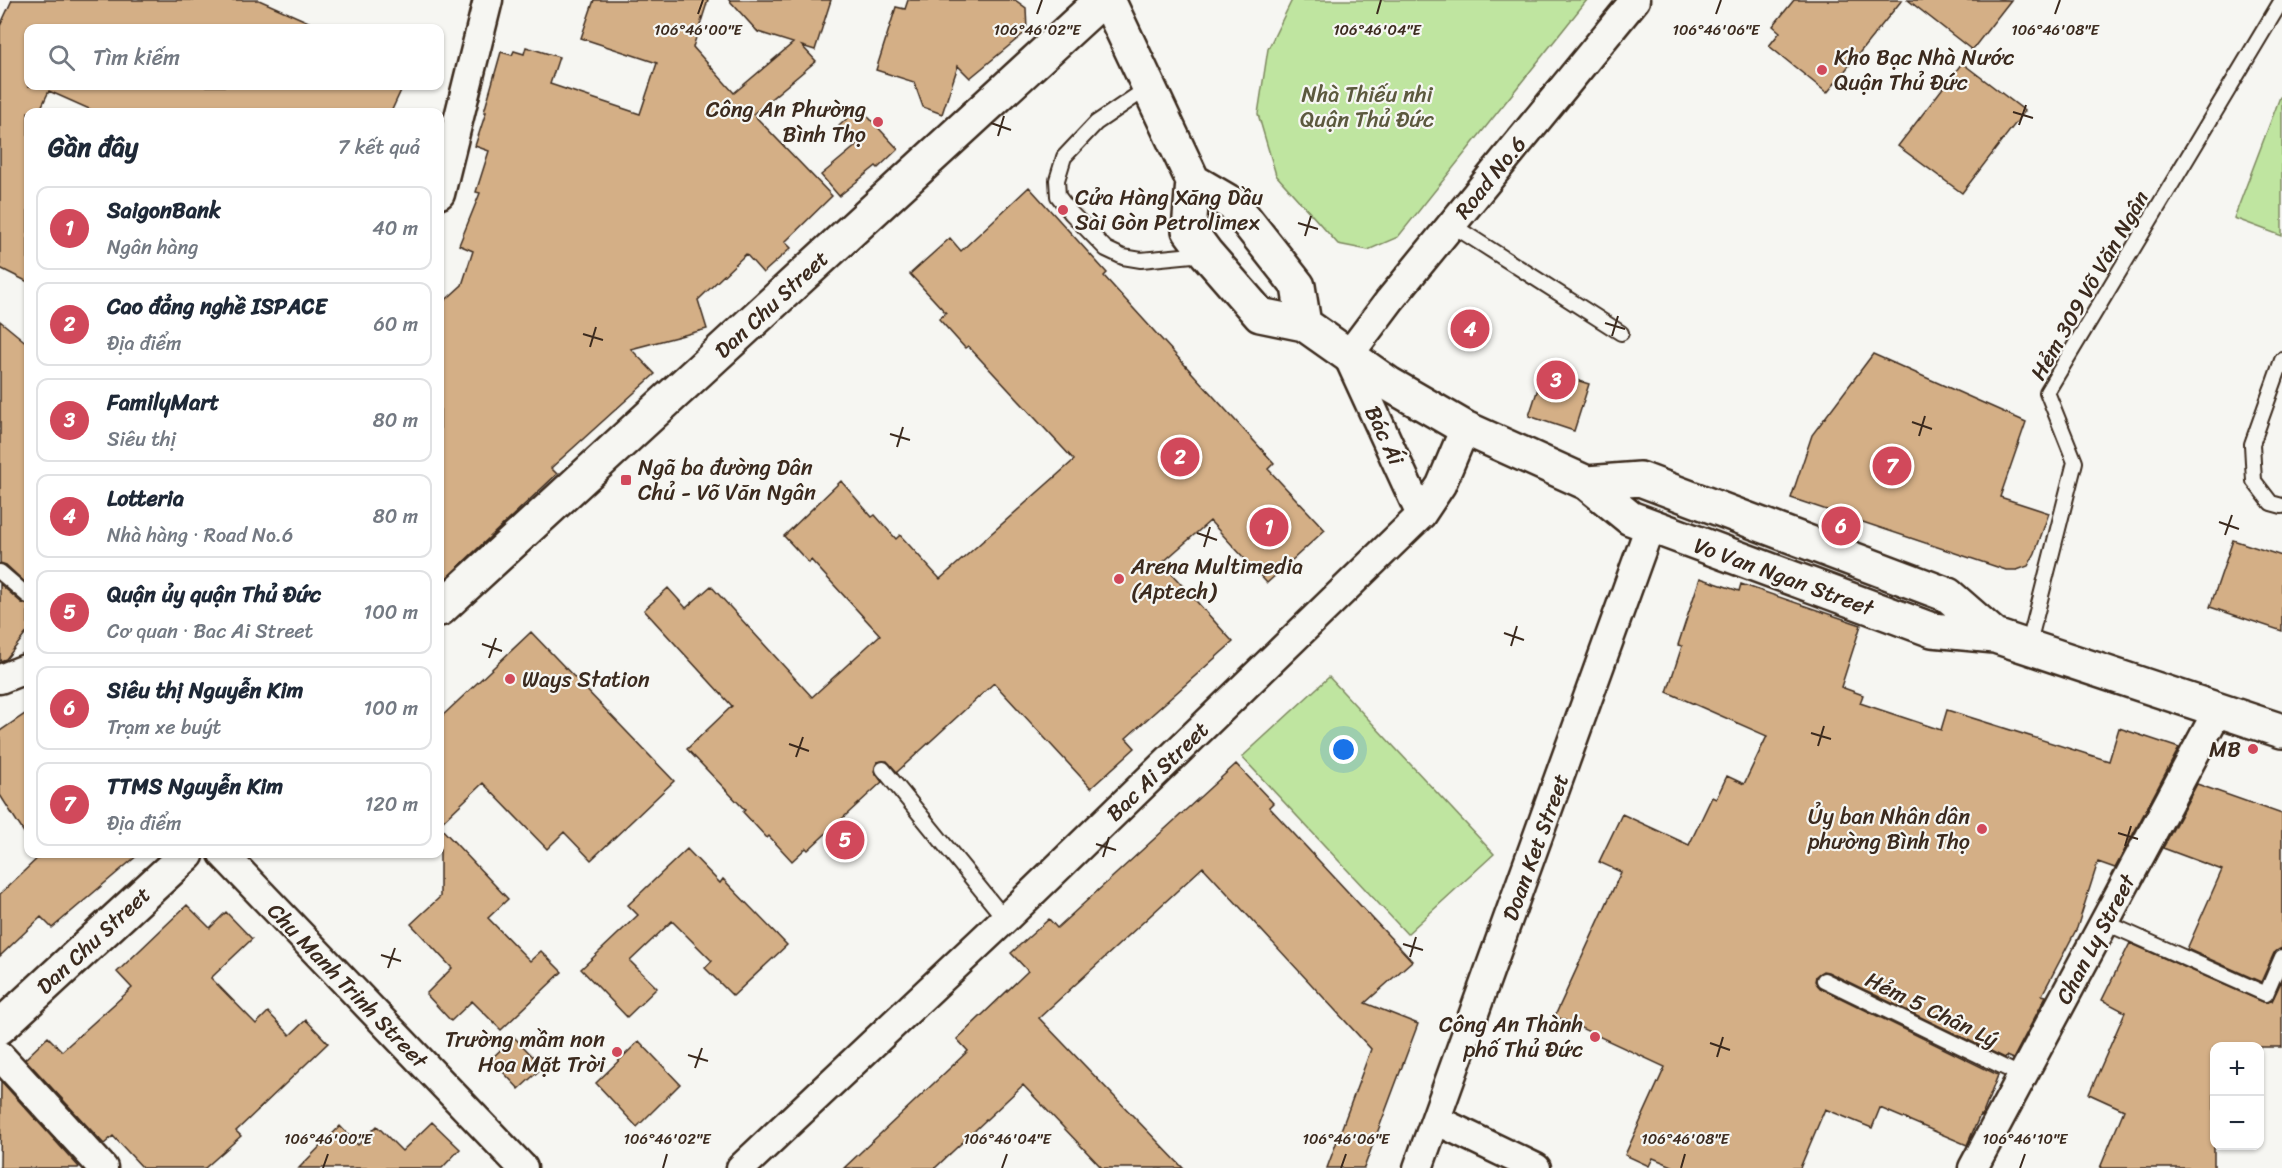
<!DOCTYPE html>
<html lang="vi">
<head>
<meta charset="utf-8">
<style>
	:root { --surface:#fff; --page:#f6f6f7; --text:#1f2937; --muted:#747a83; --line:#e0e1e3; --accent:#d1495b }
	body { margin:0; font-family:Sriracha,sans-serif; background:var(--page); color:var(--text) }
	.controls { position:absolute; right:18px; bottom:18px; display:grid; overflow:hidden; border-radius:12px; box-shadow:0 2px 4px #0004 }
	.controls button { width:54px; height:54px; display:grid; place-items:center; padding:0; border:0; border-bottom:2px solid var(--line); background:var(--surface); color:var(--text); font:30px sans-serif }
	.you { position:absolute; left:1344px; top:750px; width:21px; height:21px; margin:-15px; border:4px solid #fff; border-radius:50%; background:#1a73e8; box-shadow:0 0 0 9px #1a73e833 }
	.badge { display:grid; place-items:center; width:39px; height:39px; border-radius:50%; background:var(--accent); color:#fff; font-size:20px; font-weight:700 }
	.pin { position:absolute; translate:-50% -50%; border:3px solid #fff; box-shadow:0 2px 6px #0006 }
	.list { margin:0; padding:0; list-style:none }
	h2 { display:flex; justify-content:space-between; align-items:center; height:78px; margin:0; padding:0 24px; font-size:26px }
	h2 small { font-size:20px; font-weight:400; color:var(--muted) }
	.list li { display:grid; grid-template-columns:39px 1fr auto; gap:18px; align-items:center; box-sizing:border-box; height:84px; margin:0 12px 12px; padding:0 12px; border:2px solid var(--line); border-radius:12px }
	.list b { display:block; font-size:22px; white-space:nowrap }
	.list p { margin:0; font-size:20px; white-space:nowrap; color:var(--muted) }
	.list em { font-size:20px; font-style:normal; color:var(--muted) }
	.icon { flex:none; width:33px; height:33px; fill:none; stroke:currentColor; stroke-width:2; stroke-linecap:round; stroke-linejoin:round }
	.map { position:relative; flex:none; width:2282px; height:1168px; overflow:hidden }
	.search { position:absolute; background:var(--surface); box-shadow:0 2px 4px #0004; left:24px; top:24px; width:420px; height:66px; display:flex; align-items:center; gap:15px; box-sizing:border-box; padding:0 21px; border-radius:12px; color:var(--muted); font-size:22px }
	.panel { position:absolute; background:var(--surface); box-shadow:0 2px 4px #0004; left:24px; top:108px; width:420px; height:750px; border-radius:12px }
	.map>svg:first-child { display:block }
</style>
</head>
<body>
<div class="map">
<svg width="2282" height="1168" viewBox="0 0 2282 1168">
	<rect width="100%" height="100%" fill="#f6f6f2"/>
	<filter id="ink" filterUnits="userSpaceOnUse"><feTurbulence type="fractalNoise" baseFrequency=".0167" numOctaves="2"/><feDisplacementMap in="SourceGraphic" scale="12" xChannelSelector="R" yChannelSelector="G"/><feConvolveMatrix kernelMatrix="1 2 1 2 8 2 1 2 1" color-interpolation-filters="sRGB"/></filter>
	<g filter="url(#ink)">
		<!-- green -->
		<path fill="#bfe5a0" stroke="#7d885f" stroke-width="1.5" d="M 1292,0 L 1587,0 L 1398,237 L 1368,250 L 1338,244 L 1276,175 L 1258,114 L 1268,49 Z
			M 2280,97 L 2282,97 L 2282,236 L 2234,218 Z
			M 1329,677 L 1494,854 L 1407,934 L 1242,757 Z"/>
		<!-- building -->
		<path fill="#d4af86" stroke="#3b2a1e" stroke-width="1.5" d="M 12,0 L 259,0 L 322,28 L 28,28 L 28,86 L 403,86 L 391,112 L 96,112 L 49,91 L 39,112 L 28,112 L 28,282 L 0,268 L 0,26 Z
			M 594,0 L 708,0 L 693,47 L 734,93 L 793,43 L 758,32 L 729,0 L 831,0 L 815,50 L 802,46 L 816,61 L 753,114 L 832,196 L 785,242 L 791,248 L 763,273 L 746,254 L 698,300 L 707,329 L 631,349 L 655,374 L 551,468 L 557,474 L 440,584 L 440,305 L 462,285 L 473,251 L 459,245 L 480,193 L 476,192 L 489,151 L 475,146 L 486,112 L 484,112 L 501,52 L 512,55 L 514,51 L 524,54 L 526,47 L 559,57 L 550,84 L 640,114 L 657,63 L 581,38 Z
			M 908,0 L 1015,0 L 1026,8 L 1027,31 L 970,78 L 958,66 L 942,114 L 923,107 L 914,82 L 876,70 L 896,7 L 905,9 Z
			M 1794,0 L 1902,0 L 1827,93 L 1769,46 L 1780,32 L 1773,26 Z
			M 1908,0 L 2011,0 L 1972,50 Z
			M 1962,63 L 2025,111 L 1962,193 L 1898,146 Z
			M 859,107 L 898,149 L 878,168 L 876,166 L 839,196 L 821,175 L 857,145 L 839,126 Z
			M 1029,187 L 1107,273 L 1104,276 L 1274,463 L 1268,469 L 1325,530 L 1267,583 L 1210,521 L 1162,563 L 1233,642 L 1126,738 L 1135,748 L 1091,788 L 994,683 L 897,772 L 887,761 L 877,762 L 874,771 L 882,782 L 808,850 L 806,848 L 792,861 L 769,836 L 767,838 L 743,812 L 745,810 L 687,749 L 732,706 L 644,610 L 668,588 L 686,608 L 711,586 L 812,697 L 880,635 L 811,560 L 809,563 L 784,536 L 841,481 L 872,517 L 875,515 L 896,539 L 900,535 L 940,579 L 1074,460 L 968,346 L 965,348 L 939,319 L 946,313 L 910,274 L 950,238 L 961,251 Z
			M 0,321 L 28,344 L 28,585 L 6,565 L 0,563 Z
			M 1873,354 L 2026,422 L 2000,497 L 2049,513 L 2035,553 L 2028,566 L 2017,570 L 2006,570 L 1791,498 L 1812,435 Z
			M 1544,370 L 1589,384 L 1574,431 L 1529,416 Z
			M 2233,540 L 2282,556 L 2282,631 L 2210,607 Z
			M 1700,578 L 1739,591 L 1741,584 L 1861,625 L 1841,687 L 1863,695 L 1860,703 L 1941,730 L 1947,710 L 2109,761 L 2119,728 L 2179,748 L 2115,868 L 2098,862 L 2077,928 L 2042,995 L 2046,996 L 2013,1059 L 2006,1056 L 2005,1058 L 1828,972 L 1823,971 L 1816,976 L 1815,981 L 1820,988 L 1998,1075 L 1982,1116 L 1980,1115 L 1967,1145 L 1880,1108 L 1872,1128 L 1825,1109 L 1800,1168 L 1677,1168 L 1653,1158 L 1649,1166 L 1625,1155 L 1665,1067 L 1555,1016 L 1621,872 L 1599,862 L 1622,814 L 1689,845 L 1712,797 L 1716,799 L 1727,776 L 1744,784 L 1767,736 L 1667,692 L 1682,646 L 1678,645 Z
			M 0,584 L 22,603 L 28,605 L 28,631 L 6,659 L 0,661 Z
			M 531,632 L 674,781 L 591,860 L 564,832 L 547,849 L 483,783 L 440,824 L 440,718 Z
			M 28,712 L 28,839 L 0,795 L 0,731 Z
			M 1236,764 L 1273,803 L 1269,807 L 1412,961 L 1365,1003 L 1418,1024 L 1364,1168 L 1327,1168 L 1371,1049 L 1203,867 L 1039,1018 L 1183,1168 L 1102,1168 L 1023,1085 L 935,1168 L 844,1168 L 968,1051 L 957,1039 L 1028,971 L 1011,953 L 1049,919 L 1057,928 Z
			M 2197,784 L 2282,814 L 2282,948 L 2274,953 L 2261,982 L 2187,949 L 2222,870 L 2163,848 Z
			M 440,827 L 508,899 L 488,918 L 530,961 L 541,951 L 562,972 L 501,1030 L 472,1001 L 451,1021 L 426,994 L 452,968 L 411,924 L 440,897 Z
			M 687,849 L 720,883 L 723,879 L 787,945 L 733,996 L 705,968 L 712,961 L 672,921 L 630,961 L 657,988 L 627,1017 L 581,969 L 638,915 L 628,905 Z
			M 42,854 L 139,854 L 52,928 L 41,917 L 0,956 L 0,894 Z
			M 187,905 L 210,928 L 226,912 L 252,939 L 211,978 L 256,1024 L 268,1012 L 290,1035 L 306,1020 L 328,1043 L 236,1131 L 241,1136 L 205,1168 L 143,1168 L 113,1136 L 104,1144 L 25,1059 L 48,1037 L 62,1051 L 132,988 L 117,972 Z
			M 2130,943 L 2263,1002 L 2272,1001 L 2282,980 L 2282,1047 L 2214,1047 L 2214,1168 L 2100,1168 L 2124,1110 L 2089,1094 L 2125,1012 L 2102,1000 Z
			M 514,1037 L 543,1067 L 519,1089 L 491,1059 Z
			M 639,1041 L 680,1084 L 637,1127 L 596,1083 Z
			M 1,1081 L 79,1167 L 78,1168 L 0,1168 Z
			M 432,1122 L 460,1149 L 442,1168 L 299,1168 L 340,1126 L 358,1145 L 377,1126 L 402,1151 Z"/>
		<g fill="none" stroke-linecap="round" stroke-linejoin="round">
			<defs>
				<path id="service" d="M 1149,87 L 1096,123 L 1064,157 L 1057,180 L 1058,196 L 1071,213 L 1106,249 L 1123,257 L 1141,260 L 1203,254
					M 1452,225 L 1621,333
					M 2282,360 L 2252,444 L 2254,481 L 2271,503 L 2282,506
					M 0,572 L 28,596
					M 2028,647 L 2075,462 L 2047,392 L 2282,0
					M 883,769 L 1005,919
					M 2104,922 L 2266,994 L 2282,957
					M 1824,980 L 2022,1076"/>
				<path id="minor" d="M 440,194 L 488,0
					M 1421,515 L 1348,356 L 1390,300 L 1635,0
					M 0,679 L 28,668
					M 223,854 L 523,1168
					M 0,1056 L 103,1168
					M 1436,1120 L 1536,1168
					M 741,1168 L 1005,919 L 1421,515 L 1441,485 L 1465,428
					M 1418,1168 L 1650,526
					M 1973,1168 L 2218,710"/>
				<path id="tertiary" d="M 440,609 L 1102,0
					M 0,1027 L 187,854"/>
				<path id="secondary" d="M 1108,0 L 1193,181 L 1189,230 L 1206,253 L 1260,315 L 1304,324 L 1389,384 L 1465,428 L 1587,483 L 1630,518 L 1932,630 L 1995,636 L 2282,731
					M 1193,181 L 1234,205 L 1298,286 L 1304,324
					M 1587,483 L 1640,479 L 1948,595 L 1995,636"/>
			</defs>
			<!-- service casing -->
			<use href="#service" stroke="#3b2a1e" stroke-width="18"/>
			<!-- minor casing -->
			<use href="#minor" stroke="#3b2a1e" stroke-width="33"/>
			<!-- tertiary casing -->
			<use href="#tertiary" stroke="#3b2a1e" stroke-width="38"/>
			<!-- secondary casing -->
			<use href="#secondary" stroke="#3b2a1e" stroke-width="38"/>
			<!-- service -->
			<use href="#service" stroke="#f6f6f2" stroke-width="14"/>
			<!-- minor -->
			<use href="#minor" stroke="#f6f6f2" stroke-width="28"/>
			<!-- tertiary -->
			<use href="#tertiary" stroke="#f6f6f2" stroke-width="33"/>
			<!-- secondary -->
			<use href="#secondary" stroke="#f6f6f2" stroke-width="33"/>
		</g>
	</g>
	<!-- ticks -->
	<path fill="none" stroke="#3b2a1e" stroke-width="2" d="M 698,14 L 703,0M 1037,14 L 1042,0M 1377,14 L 1381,0M 1716,14 L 1721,0M 2055,14 L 2060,0M 2013,112 L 2033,118M 991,123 L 1011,130M 2019,125 L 2026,105M 998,136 L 1004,116M 1298,223 L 1318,229M 1305,236 L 1311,216M 1605,323 L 1625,329M 583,334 L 603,340M 1612,336 L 1618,316M 590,347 L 596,327M 1912,422 L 1932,429M 890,434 L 910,440M 1919,436 L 1925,416M 897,447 L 903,427M 2219,522 L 2239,529M 1197,533 L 1217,540M 2225,535 L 2232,515M 1204,547 L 1210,527M 1504,633 L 1524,640M 482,644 L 502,651M 1511,646 L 1517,626M 489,658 L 496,638M 1811,733 L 1831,739M 789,744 L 809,751M 1818,746 L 1824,726M 796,757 L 803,737M 2118,833 L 2138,839M 1096,844 L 1116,850M 2125,846 L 2131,826M 1103,857 L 1109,837M 1403,944 L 1423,950M 381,955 L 401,961M 1410,957 L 1416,937M 388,968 L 395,948M 1710,1043 L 1730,1050M 688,1055 L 708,1061M 1717,1057 L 1723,1037M 695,1068 L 702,1048M 323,1168 L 328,1154M 663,1168 L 667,1154M 1002,1168 L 1007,1154M 1341,1168 L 1346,1154M 1681,1168 L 1685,1154M 2020,1168 L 2025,1154"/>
	<!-- markers -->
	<g fill="#d1495b" stroke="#f6f6f2" stroke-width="2">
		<circle cx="1822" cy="70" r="6"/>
		<circle cx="878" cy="122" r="6"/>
		<circle cx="1063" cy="210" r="6"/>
		<rect x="620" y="474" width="12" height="12" rx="3"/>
		<circle cx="1119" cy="579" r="6"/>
		<circle cx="510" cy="679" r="6"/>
		<circle cx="2253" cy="749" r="6"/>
		<circle cx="1982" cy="829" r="6"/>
		<circle cx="1595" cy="1037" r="6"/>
		<circle cx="617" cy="1052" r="6"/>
	</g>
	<g text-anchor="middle" stroke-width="4.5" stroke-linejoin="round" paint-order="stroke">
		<!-- poi labels -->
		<g font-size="22" fill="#3b2a1e" stroke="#f6f6f2" text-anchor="start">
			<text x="1834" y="65">Kho Bạc Nhà Nước<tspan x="1834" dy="25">Quận Thủ Đức</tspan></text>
			<text x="866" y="117" text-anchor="end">Công An Phường<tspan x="866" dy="25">Bình Thọ</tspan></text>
			<text x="1075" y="205">Cửa Hàng Xăng Dầu<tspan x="1075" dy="25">Sài Gòn Petrolimex</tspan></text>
			<text x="638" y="475">Ngã ba đường Dân<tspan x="638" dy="25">Chủ - Võ Văn Ngân</tspan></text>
			<text x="1131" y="574">Arena Multimedia<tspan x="1131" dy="25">(Aptech)</tspan></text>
			<text x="522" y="687">Ways Station</text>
			<text x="2241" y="757" text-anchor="end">MB</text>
			<text x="1970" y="824" text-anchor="end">Ủy ban Nhân dân<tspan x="1970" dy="25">phường Bình Thọ</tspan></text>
			<text x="1583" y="1032" text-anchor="end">Công An Thành<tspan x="1583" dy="25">phố Thủ Đức</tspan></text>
			<text x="605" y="1047" text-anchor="end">Trường mầm non<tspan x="605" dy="25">Hoa Mặt Trời</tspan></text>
		</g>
		<!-- park labels -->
		<g font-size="22" fill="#5c593e" stroke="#f6f6f2">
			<text x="1367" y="102">Nhà Thiếu nhi<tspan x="1367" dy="25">Quận Thủ Đức</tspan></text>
		</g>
		<!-- street labels -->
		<g font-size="22" fill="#3b2a1e" stroke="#f6f6f2">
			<text transform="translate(1490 177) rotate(-51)" y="8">Road No.6</text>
			<text transform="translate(2089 285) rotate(-60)" y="8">Hẻm 309 Võ Văn Ngân</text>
			<text transform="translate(771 304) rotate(-43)" y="8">Dan Chu Street</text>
			<text transform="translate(1385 435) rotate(65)" y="8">Bác Ái</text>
			<text transform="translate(1784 576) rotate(20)" y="8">Vo Van Ngan Street</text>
			<text transform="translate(1157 771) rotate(-44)" y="8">Bac Ai Street</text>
			<text transform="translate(1535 847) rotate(-70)" y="8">Doan Ket Street</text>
			<text transform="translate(2095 939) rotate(-62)" y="8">Chan Ly Street</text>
			<text transform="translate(93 940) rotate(-43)" y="8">Dan Chu Street</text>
			<text transform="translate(348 985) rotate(46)" y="8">Chu Manh Trinh Street</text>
			<text transform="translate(1932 1009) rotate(26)" y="8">Hẻm 5 Chân Lý</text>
		</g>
	</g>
	<g font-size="15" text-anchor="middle" fill="#3b2a1e" stroke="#f6f6f2" stroke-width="4.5" stroke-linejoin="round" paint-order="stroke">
		<text x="698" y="35">106°46'00"E</text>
		<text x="1037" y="35">106°46'02"E</text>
		<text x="1377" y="35">106°46'04"E</text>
		<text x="1716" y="35">106°46'06"E</text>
		<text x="2055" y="35">106°46'08"E</text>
		<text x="328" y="1144">106°46'00"E</text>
		<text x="667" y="1144">106°46'02"E</text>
		<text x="1007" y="1144">106°46'04"E</text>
		<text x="1346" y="1144">106°46'06"E</text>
		<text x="1685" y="1144">106°46'08"E</text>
		<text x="2025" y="1144">106°46'10"E</text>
	</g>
</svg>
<div class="controls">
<button>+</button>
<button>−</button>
</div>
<div class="you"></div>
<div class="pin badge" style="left:1269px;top:527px">1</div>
<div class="pin badge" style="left:1180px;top:457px">2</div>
<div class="pin badge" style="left:1556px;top:380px">3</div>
<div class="pin badge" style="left:1470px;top:329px">4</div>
<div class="pin badge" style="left:845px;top:840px">5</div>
<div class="pin badge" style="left:1841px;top:526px">6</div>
<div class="pin badge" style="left:1892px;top:466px">7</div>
<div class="search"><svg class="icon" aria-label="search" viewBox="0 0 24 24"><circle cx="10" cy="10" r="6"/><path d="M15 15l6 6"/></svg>Tìm kiếm</div>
<section class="panel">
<h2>Gần đây<small>7 kết quả</small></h2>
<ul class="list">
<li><span class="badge">1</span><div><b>SaigonBank</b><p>Ngân hàng</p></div><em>40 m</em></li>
<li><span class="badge">2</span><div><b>Cao đẳng nghề ISPACE</b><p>Địa điểm</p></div><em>60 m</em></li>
<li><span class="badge">3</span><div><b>FamilyMart</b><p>Siêu thị</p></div><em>80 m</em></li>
<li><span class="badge">4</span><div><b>Lotteria</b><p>Nhà hàng · Road No.6</p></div><em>80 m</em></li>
<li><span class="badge">5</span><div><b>Quận ủy quận Thủ Đức</b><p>Cơ quan · Bac Ai Street</p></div><em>100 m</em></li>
<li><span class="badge">6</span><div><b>Siêu thị Nguyễn Kim</b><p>Trạm xe buýt</p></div><em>100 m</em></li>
<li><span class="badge">7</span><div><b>TTMS Nguyễn Kim</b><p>Địa điểm</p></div><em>120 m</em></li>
</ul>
</section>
</div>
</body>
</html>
